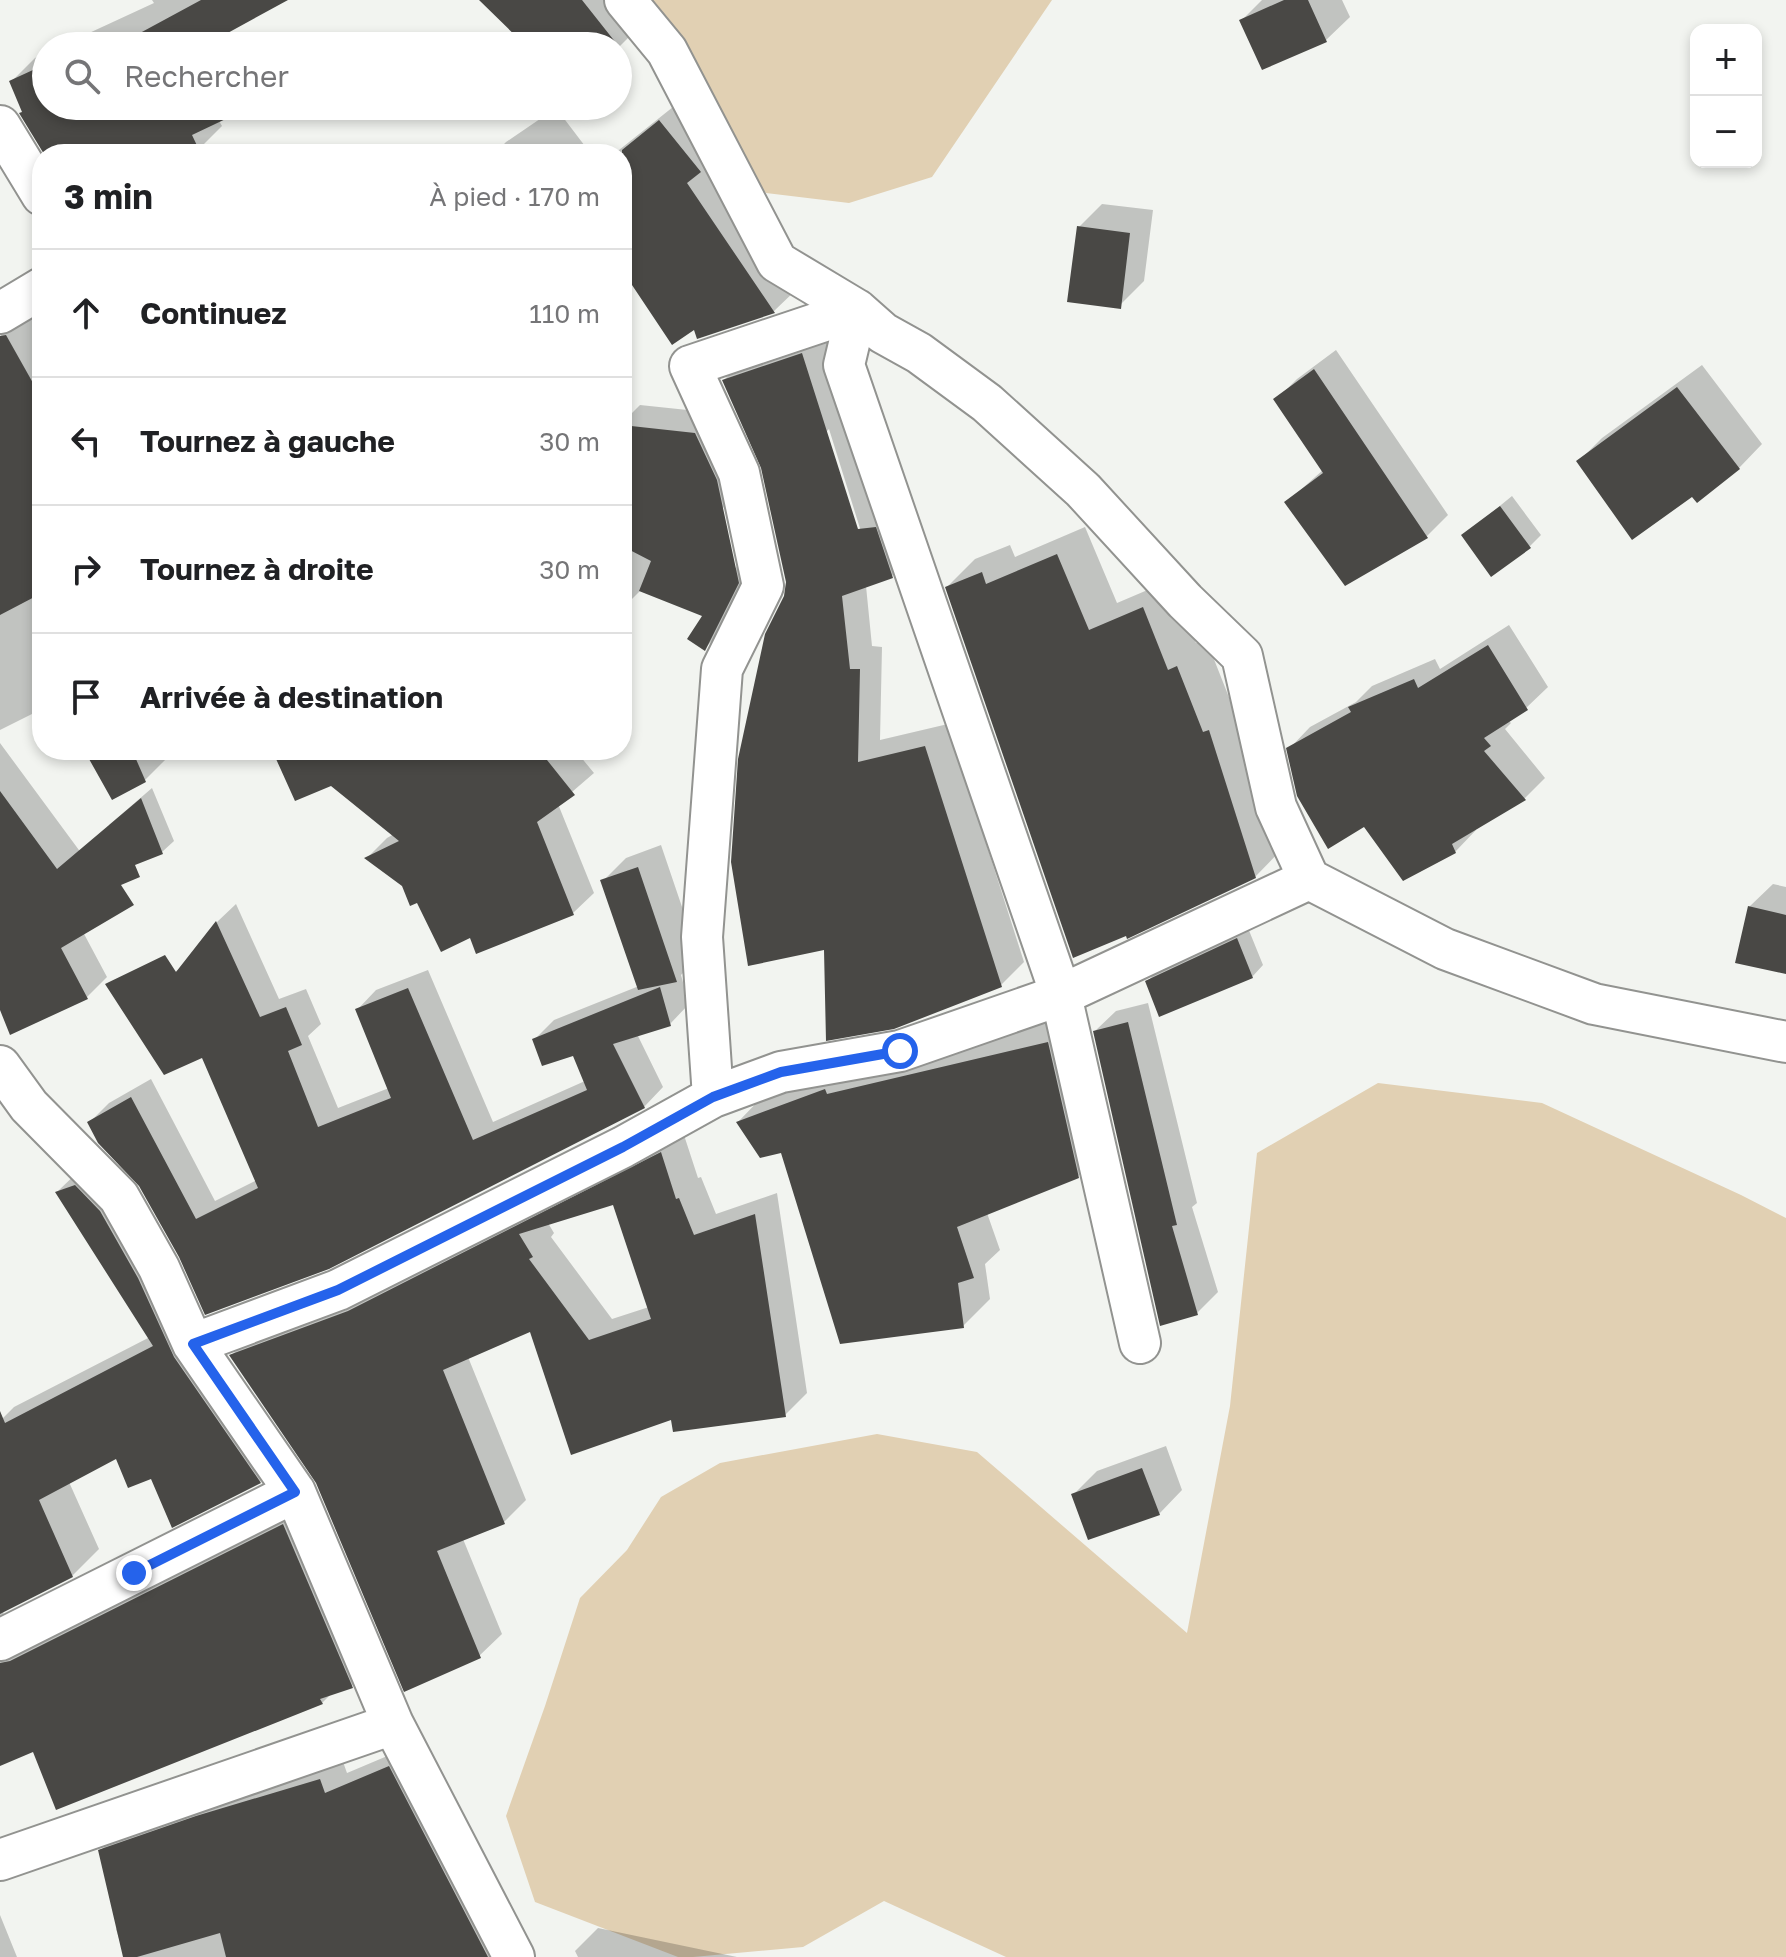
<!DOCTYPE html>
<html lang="fr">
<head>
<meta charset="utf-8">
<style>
	:root { --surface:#fff; --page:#f6f6f6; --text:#202124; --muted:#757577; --line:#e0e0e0 }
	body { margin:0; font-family:"Golos Text",sans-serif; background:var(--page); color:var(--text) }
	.controls { position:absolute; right:24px; top:24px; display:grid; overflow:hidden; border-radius:16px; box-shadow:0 4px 12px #0003 }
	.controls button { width:72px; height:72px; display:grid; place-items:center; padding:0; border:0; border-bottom:2px solid var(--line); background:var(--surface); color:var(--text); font:40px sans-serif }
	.stop { position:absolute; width:24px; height:24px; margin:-18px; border:6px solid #2563eb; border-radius:50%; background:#fff }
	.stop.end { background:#2563eb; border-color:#fff; box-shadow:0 2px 8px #0008 }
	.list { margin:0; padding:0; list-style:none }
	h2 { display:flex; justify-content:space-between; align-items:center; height:104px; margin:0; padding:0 32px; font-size:34px }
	h2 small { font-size:26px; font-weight:400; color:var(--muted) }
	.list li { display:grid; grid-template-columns:52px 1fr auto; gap:24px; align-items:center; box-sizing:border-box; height:128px; padding:0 32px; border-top:2px solid var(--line) }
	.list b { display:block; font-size:30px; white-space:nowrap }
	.list em { font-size:26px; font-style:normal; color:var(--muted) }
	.icon { flex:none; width:44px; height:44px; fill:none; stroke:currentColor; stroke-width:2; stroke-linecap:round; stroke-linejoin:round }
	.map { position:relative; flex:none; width:1786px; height:1957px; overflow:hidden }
	.search { position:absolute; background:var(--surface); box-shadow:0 4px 12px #0003; left:32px; top:32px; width:600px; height:88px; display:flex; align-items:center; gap:20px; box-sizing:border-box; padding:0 28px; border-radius:44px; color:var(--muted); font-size:30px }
	.panel { position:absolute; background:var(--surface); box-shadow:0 4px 12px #0003; left:32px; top:144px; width:600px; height:616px; border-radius:32px }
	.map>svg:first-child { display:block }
</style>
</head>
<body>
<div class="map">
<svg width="1786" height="1957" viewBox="0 0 1786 1957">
	<rect width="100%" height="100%" fill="#f2f4f0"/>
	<!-- green -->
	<path fill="#e1d0b3" d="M 624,0 L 1052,0 L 932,177 L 849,203 L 766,193 L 664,71 Z
		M 1378,1083 L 1542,1103 L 1741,1195 L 1786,1218 L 1786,1957 L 1006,1957 L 884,1901 L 803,1947 L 693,1957 L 678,1957 L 535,1902 L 506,1816 L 545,1706 L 580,1598 L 627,1550 L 661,1497 L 720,1463 L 877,1434 L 977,1452 L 1187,1633 L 1230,1406 L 1257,1153 Z"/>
	<!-- shadow -->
	<path fill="#0003" fill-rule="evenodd" d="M 152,0 L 283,0 L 210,40 L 213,46 L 61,46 L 154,3 Z
		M 482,0 L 624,0 L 642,24 L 618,48 L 529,46 Z
		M 1262,0 L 1342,0 L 1350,17 L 1326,40 L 1242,20 Z
		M 351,33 L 360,46 L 332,46 Z
		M 46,53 L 46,106 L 231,106 L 218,119 L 222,126 L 198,150 L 189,154 L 102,154 L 30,125 L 11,82 L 35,58 Z
		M 683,99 L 797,289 L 774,311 L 698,337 L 695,326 L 622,266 L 622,154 L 614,154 Z
		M 556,108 L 591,154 L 494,154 L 506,142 Z
		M 1102,204 L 1153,210 L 1144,281 L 1120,305 L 1079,227 Z
		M 42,313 L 42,709 L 0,730 L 0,336 Z
		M 827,333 L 881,507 L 915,553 L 892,576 L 866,586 L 872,646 L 882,647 L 880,740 L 948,724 L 1024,962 L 1001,985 L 826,947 L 786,597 L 809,453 L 724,380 L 747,357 ZM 829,429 L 863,538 L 860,539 L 826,432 Z
		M 1336,350 L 1448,515 L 1427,536 L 1345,584 L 1287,502 L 1323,470 L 1276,400 L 1297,379 Z
		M 1702,365 L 1762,444 L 1739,468 L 1693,494 L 1579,461 L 1602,438 Z
		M 640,405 L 716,413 L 743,488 L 622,609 L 622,423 Z
		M 1512,496 L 1541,535 L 1530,546 L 1463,536 Z
		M 1085,527 L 1117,603 L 1171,580 L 1196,643 L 1206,639 L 1232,705 L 1237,703 L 1283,848 L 1255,877 L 947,587 L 975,559 L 1010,545 L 1015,557 Z
		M 756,546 L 726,627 L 705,648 L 690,638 L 737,566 Z
		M 1509,625 L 1548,687 L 1526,708 L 1508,720 L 1511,723 L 1505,729 L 1545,778 L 1524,799 L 1475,828 L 1476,830 L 1455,852 L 1365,825 L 1289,749 L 1310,727 L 1356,702 L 1372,686 L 1435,659 L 1440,669 Z
		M 0,743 L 118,903 L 83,932 L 107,977 L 87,997 L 0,1004 Z
		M 86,750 L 161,750 L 166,759 L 145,780 Z
		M 274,750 L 575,750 L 594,773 L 558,804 L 594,893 L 573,913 L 477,951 L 471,936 L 418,900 L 404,884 L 367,858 L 387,838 L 394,834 L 331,784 Z
		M 152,788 L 174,841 L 162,852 L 109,825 Z
		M 661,845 L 699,957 L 681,975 L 689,1004 L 670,1024 L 637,1034 L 663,1087 L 644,1107 L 181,1256 L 141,1185 L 89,1123 L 109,1103 L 151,1079 L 215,1201 L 257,1180 L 203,1055 L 143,990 L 180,969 L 217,922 L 236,904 L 279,999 L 306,989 L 321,1024 L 308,1036 L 338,1108 L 389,1088 L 357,1010 L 376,990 L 428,970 L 493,1122 L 585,1081 L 574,1054 L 534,1040 L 554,1020 L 639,986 L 603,881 L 626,858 Z
		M 1773,884 L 1786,887 L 1786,972 L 1749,907 Z
		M 1248,928 L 1263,965 L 1252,977 L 1147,982 L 1158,970 Z
		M 1148,1003 L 1197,1203 L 1192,1207 L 1218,1292 L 1197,1313 L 1095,1031 L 1116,1011 Z
		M 1074,1016 L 1105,1150 L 1078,1176 L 987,1213 L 1000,1250 L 985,1264 L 990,1299 L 963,1326 L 782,1151 L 738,1122 L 764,1095 L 853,1069 Z
		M 683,1132 L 698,1178 L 701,1177 L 716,1214 L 777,1193 L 807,1393 L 785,1415 L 673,1418 L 531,1330 L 468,1357 L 526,1500 L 504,1522 L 463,1539 L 502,1634 L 479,1656 L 318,1482 L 231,1356 L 253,1333 ZM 614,1202 L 649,1307 L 612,1319 L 551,1237 L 554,1233 L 548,1223 Z
		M 84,1166 L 286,1455 L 260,1482 L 152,1476 L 117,1456 L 69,1482 L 99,1549 L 72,1576 L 3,1611 L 6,1624 L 310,1498 L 378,1660 L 352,1686 L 332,1693 L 322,1703 L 34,1750 L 0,1763 L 0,1421 L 14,1407 L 150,1337 L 57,1192 Z
		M 1166,1446 L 1182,1490 L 1159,1514 L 1074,1494 L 1097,1471 Z
		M 411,1746 L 502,1957 L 125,1957 L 116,1929 L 118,1927 L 100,1851 L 122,1829 L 342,1759 L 347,1773 Z
		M 0,1915 L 17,1957 L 0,1957 Z
		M 598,1928 L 737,1957 L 578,1957 L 575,1951 Z"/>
	<!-- building -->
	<path fill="#494845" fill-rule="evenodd" d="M 201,0 L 288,0 L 204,46 L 85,46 L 111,34 L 116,46 Z
		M 479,0 L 582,0 L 620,48 L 618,50 L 618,46 L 526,46 Z
		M 1284,0 L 1308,0 L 1327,42 L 1262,70 L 1239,20 Z
		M 46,64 L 46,106 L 253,106 L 192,135 L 201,154 L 44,154 L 19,113 L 22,112 L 9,81 Z
		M 659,120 L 701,172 L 687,183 L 775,313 L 697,339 L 694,330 L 672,345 L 622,270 L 622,150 Z
		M 1077,226 L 1130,233 L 1121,309 L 1067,302 Z
		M 6,335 L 42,399 L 42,593 L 0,615 L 0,336 Z
		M 802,353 L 858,529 L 876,527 L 893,578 L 842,596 L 850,669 L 860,669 L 858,762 L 925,746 L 1002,987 L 894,1029 L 826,1041 L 824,950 L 748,966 L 731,862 L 738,759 L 765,634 L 784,596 L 786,582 L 761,468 L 722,380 Z
		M 1314,369 L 1428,538 L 1345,586 L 1284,502 L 1323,473 L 1273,399 Z
		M 1677,387 L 1740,469 L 1697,503 L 1692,497 L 1632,540 L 1576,461 Z
		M 622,425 L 695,433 L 717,480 L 739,583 L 705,651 L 687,639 L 702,616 L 639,591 L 651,561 L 622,546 Z
		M 1500,506 L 1531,548 L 1491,577 L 1461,535 Z
		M 1057,554 L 1089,630 L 1143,607 L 1168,670 L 1177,666 L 1203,732 L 1209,730 L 1256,878 L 1127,939 L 1126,936 L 1073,958 L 945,587 L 982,572 L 986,584 Z
		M 1488,645 L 1528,710 L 1484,738 L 1491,746 L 1484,751 L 1526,800 L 1452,844 L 1456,853 L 1403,881 L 1364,827 L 1328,849 L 1297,796 L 1286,748 L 1351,712 L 1348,707 L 1414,679 L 1418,688 Z
		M 84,750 L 132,750 L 146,782 L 112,800 Z
		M 272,750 L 539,750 L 575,795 L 537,822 L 574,915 L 476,954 L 470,938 L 441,952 L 417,903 L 410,906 L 402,886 L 364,858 L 399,841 L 331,786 L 295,801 Z
		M 0,791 L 57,869 L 141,798 L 163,854 L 135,865 L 140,877 L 121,885 L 134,905 L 61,948 L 88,999 L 10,1035 L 0,1010 Z
		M 638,867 L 677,982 L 638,990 L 600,880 Z
		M 1748,906 L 1786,915 L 1786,974 L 1735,963 Z
		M 216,921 L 260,1017 L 286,1007 L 302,1045 L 288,1051 L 318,1127 L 391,1098 L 355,1009 L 408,988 L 473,1140 L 587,1090 L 573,1056 L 542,1066 L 532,1039 L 660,987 L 671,1026 L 613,1044 L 645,1108 L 329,1269 L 205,1315 L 179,1257 L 139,1186 L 98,1143 L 87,1122 L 131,1097 L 196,1219 L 258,1188 L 202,1058 L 164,1075 L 105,984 L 165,955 L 176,972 Z
		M 1237,938 L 1253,978 L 1159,1017 L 1145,981 Z
		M 1128,1022 L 1177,1225 L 1172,1226 L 1198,1315 L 1160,1326 L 1093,1031 Z
		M 1048,1042 L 1079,1178 L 957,1227 L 974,1278 L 958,1283 L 964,1328 L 840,1344 L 781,1153 L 760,1158 L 736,1122 L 825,1089 L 827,1094 Z
		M 661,1152 L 676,1199 L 679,1198 L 694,1235 L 755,1214 L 786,1417 L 673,1432 L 671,1420 L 571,1455 L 530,1332 L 443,1370 L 505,1524 L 437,1551 L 481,1658 L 404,1692 L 316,1483 L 229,1355 L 348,1311 ZM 613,1205 L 651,1319 L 589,1340 L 529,1259 L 533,1257 L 519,1234 Z
		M 75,1185 L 100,1211 L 138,1278 L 174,1357 L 261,1483 L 172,1528 L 151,1479 L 128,1488 L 116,1459 L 39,1500 L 73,1577 L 0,1614 L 0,1411 L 5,1423 L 153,1346 L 55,1192 Z
		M 1142,1468 L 1160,1515 L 1088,1540 L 1071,1494 Z
		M 283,1524 L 353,1688 L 320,1699 L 323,1704 L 56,1810 L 33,1752 L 0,1766 L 0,1663 L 10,1661 Z
		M 389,1766 L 488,1957 L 226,1957 L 220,1933 L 137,1957 L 123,1957 L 98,1850 L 196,1816 L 320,1779 L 325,1793 Z"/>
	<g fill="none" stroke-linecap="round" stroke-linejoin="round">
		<defs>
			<path id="street" d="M 625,0 L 667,51 L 777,262 L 857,310 L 844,365 L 1061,995 L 1140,1343
				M 0,126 L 42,195
				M 0,313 L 42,288
				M 0,1066 L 29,1106 L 119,1197 L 159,1268 L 193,1344 L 295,1492 L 393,1724 L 514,1957
				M 713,1097 L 702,937 L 722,669 L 763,586 L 739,473 L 690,366 L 857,310 L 883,333 L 919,353 L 987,403 L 1083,490 L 1185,601 L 1242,656 L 1276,807 L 1309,879 L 1445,949 L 1594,1004 L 1786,1042
				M 193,1344 L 338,1290 L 623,1147 L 713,1097 L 781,1072 L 900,1051 L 1061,995 L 1309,879
				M 0,1640 L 295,1492
				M 0,1860 L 393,1724"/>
		</defs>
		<!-- street casing -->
		<use href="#street" stroke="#929390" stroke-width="44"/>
		<!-- street -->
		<use href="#street" stroke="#fff" stroke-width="40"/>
	</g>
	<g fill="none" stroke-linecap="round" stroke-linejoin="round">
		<!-- route -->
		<path stroke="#2563eb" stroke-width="10" d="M 134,1573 L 295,1492 L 193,1344 L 338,1290 L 623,1147 L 713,1097 L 781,1072 L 900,1051"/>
	</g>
</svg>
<div class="controls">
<button>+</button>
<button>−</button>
</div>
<div class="stop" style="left:900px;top:1051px"></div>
<div class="stop end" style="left:134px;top:1573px"></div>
<div class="search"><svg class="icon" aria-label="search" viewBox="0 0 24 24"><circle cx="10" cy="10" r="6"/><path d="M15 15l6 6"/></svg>Rechercher</div>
<section class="panel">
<h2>3 min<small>À pied · 170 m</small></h2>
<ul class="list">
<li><svg class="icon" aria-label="ahead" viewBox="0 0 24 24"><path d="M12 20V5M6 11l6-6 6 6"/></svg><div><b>Continuez</b></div><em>110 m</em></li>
<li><svg class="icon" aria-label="left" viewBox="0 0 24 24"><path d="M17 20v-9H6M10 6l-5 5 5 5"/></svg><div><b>Tournez à gauche</b></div><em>30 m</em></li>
<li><svg class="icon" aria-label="right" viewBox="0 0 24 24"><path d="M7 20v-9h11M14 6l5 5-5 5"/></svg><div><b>Tournez à droite</b></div><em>30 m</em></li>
<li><svg class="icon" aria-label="arrive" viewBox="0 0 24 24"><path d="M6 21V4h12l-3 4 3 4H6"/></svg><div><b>Arrivée à destination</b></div></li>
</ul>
</section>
</div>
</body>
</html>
